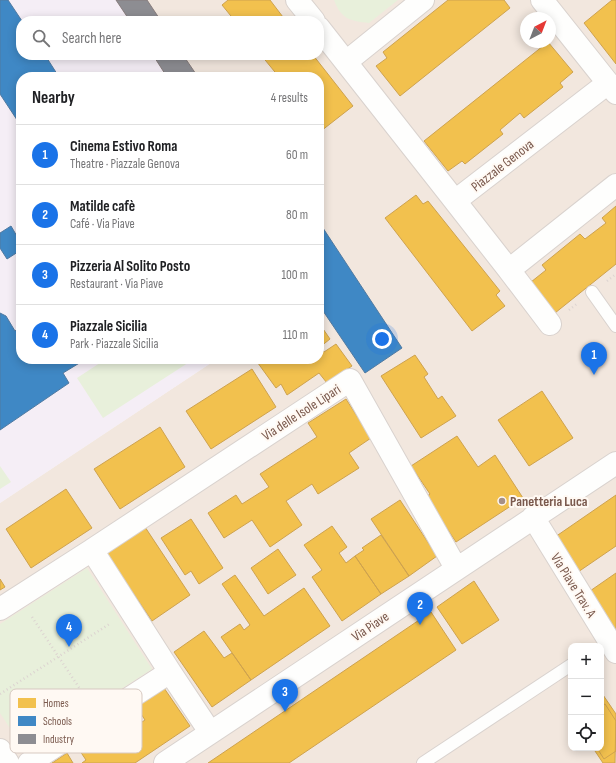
<!DOCTYPE html>
<html lang="en">
<head>
<meta charset="utf-8">
<style>
	:root { --surface:#fff; --page:#f6f6f6; --text:#202124; --muted:#757577; --line:#e0e0e0; --accent:#1a73e8 }
	body { margin:0; font-family:"Sofia Sans Condensed",sans-serif; background:var(--page); color:var(--text) }
	.controls { position:absolute; right:12px; bottom:12px; display:grid; overflow:hidden; border-radius:8px; box-shadow:0 2px 10px #0003 }
	.controls button { width:36px; height:36px; display:grid; place-items:center; padding:0; border:0; border-bottom:1px solid var(--line); background:var(--surface); color:var(--text); font:20px sans-serif }
	.compass { position:absolute; left:520px; top:12px; width:36px; height:36px; border-radius:50%; background:var(--surface); box-shadow:0 2px 10px #0003; rotate:42deg }
	.you { position:absolute; left:382px; top:339px; width:14px; height:14px; margin:-10px; border:3px solid #fff; border-radius:50%; background:#1a73e8; box-shadow:0 0 0 6px #1a73e833 }
	.badge { display:grid; place-items:center; width:26px; height:26px; border-radius:50%; background:var(--accent); color:#fff; font-size:13px; font-weight:700 }
	.pin { position:absolute; translate:-50% -33px; filter:drop-shadow(0 1px 2px #0008) }
	.pin::after { content:''; position:absolute; top:21px; width:14px; height:12px; background:inherit; clip-path:polygon(0 0,100% 0,50% 100%) }
	.list { margin:0; padding:0; list-style:none }
	h2 { display:flex; justify-content:space-between; align-items:center; height:52px; margin:0; padding:0 16px; font-size:17px }
	h2 small { font-size:13px; font-weight:400; color:var(--muted) }
	.list li { display:grid; grid-template-columns:26px 1fr auto; gap:12px; align-items:center; box-sizing:border-box; height:60px; padding:0 16px; border-top:1px solid var(--line) }
	.list b { display:block; font-size:15px; white-space:nowrap }
	.list p { margin:0; font-size:13px; white-space:nowrap; color:var(--muted) }
	.list em { font-size:13px; font-style:normal; color:var(--muted) }
	.icon { flex:none; width:22px; height:22px; fill:none; stroke:currentColor; stroke-width:2; stroke-linecap:round; stroke-linejoin:round }
	.map { position:relative; flex:none; width:616px; height:763px; overflow:hidden }
	.search { position:absolute; background:var(--surface); box-shadow:0 2px 10px #0003; left:16px; top:16px; width:308px; height:44px; display:flex; align-items:center; gap:10px; box-sizing:border-box; padding:0 14px; border-radius:16px; color:var(--muted); font-size:15px }
	.panel { position:absolute; background:var(--surface); box-shadow:0 2px 10px #0003; left:16px; top:72px; width:308px; height:292px; border-radius:16px }
	.map>svg:first-child { display:block }
</style>
</head>
<body>
<div class="map">
<svg width="616" height="763" viewBox="0 0 616 763">
	<rect width="100%" height="100%" fill="#f9f5f0"/>
	<!-- residential -->
	<path fill="#f2e7de" fill-rule="evenodd" d="M 116,0 L 616,0 L 616,763 L 0,763 L 0,503 L 217,359 L 319,359 L 319,77 L 167,77 L 153,55 L 319,55 L 319,21 L 130,21 ZM 526,18 L 550,18 L 550,42 L 526,42 ZM 571,646 L 601,646 L 601,748 L 571,748 Z"/>
	<!-- education -->
	<path fill="#f5eef6" d="M 0,0 L 116,0 L 130,21 L 21,21 L 21,55 L 153,55 L 167,77 L 21,77 L 21,359 L 217,359 L 0,503 Z"/>
	<!-- green -->
	<path fill="#e8f0db" d="M 334,0 L 398,0 L 369,23 C 350,21 341,19 334,0 Z
		M 106,359 L 194,359 L 103,418 L 77,378 Z
		M 0,466 L 11,482 L 0,489 Z
		M 87,568 L 152,669 L 25,751 L 0,713 L 0,624 Z"/>
	<!-- homes -->
	<path fill="#f2c14e" stroke="#cea24e" d="M 228,0 L 270,0 L 286,21 L 235,21 L 222,5 Z
		M 448,0 L 504,0 L 510,8 L 400,96 L 376,66 L 387,58 L 383,52 Z
		M 612,0 L 616,0 L 616,64 L 584,23 Z
		M 548,42 L 573,72 L 560,83 L 563,87 L 524,118 L 520,113 L 500,130 L 503,134 L 465,164 L 462,161 L 448,171 L 424,141 Z
		M 261,55 L 313,55 L 353,106 L 321,131 L 319,128 L 319,77 L 279,77 Z
		M 416,195 L 423,204 L 428,201 L 500,291 L 496,295 L 505,306 L 472,331 L 385,218 Z
		M 616,206 L 616,264 L 555,313 L 531,282 L 546,270 L 542,265 L 580,234 L 585,239 L 606,223 L 602,218 Z
		M 319,323 L 330,339 L 320,347 L 324,352 L 336,344 L 352,366 L 327,383 L 319,373 L 287,395 L 281,384 L 276,388 L 255,359 L 319,359 Z
		M 415,355 L 428,374 L 424,377 L 438,399 L 442,396 L 456,416 L 421,438 L 381,376 Z
		M 252,369 L 276,407 L 211,449 L 186,411 Z
		M 542,391 L 573,438 L 529,466 L 498,420 Z
		M 346,399 L 371,438 L 349,453 L 359,468 L 318,494 L 312,484 L 286,501 L 302,525 L 270,547 L 252,520 L 224,538 L 208,513 L 236,495 L 242,504 L 269,487 L 260,474 L 317,437 L 308,423 Z
		M 160,427 L 185,467 L 120,509 L 94,469 Z
		M 457,436 L 478,467 L 495,455 L 523,498 L 456,542 L 426,497 L 430,494 L 411,466 Z
		M 66,489 L 92,528 L 31,568 L 6,529 Z
		M 616,495 L 616,546 L 578,572 L 555,537 Z
		M 400,500 L 437,556 L 409,576 L 371,519 Z
		M 191,519 L 223,568 L 199,584 L 191,571 L 185,575 L 161,538 Z
		M 332,526 L 347,547 L 339,553 L 346,563 L 355,556 L 381,594 L 342,621 L 312,577 L 322,570 L 304,545 Z
		M 145,527 L 190,595 L 152,621 L 106,553 Z
		M 381,535 L 409,576 L 381,594 L 355,556 L 364,550 L 362,548 Z
		M 278,549 L 296,575 L 268,594 L 251,568 Z
		M 616,573 L 616,630 L 590,591 Z
		M 235,575 L 264,616 L 304,588 L 330,626 L 251,680 L 221,637 L 240,624 L 244,630 L 250,625 L 222,584 Z
		M 0,579 L 5,587 L 0,590 Z
		M 474,581 L 499,620 L 462,644 L 437,607 Z
		M 431,612 L 456,650 L 289,763 L 208,763 Z
		M 204,631 L 224,658 L 232,653 L 251,680 L 212,707 L 174,652 Z
		M 164,688 L 190,726 L 135,763 L 82,763 L 86,760 L 76,745 L 126,711 L 136,726 L 145,720 L 136,706 Z
		M 601,692 L 616,714 L 615,763 L 603,763 L 593,748 L 601,748 Z
		M 605,704 L 616,721 L 616,751 L 604,759 L 597,748 L 601,748 L 601,706 Z
		M 67,753 L 73,763 L 52,763 Z"/>
	<!-- schools -->
	<path fill="#3f88c5" stroke="#517aa1" d="M 0,0 L 8,0 L 22,21 L 21,21 L 21,55 L 45,55 L 59,77 L 21,77 L 21,126 L 0,94 Z
		M 319,222 L 402,348 L 365,373 L 319,305 Z
		M 11,226 L 21,243 L 21,250 L 7,259 L 0,248 L 0,233 Z
		M 0,313 L 6,316 L 15,331 L 21,326 L 21,359 L 86,359 L 63,373 L 69,383 L 0,430 Z"/>
	<!-- industry -->
	<path fill="#8d8d92" stroke="#877d7d" d="M 116,0 L 147,0 L 161,21 L 130,21 Z
		M 153,55 L 183,55 L 198,77 L 167,77 Z"/>
	<g fill="none" stroke-linecap="round" stroke-linejoin="round">
		<defs>
			<path id="service" d="M 592,292 L 616,326
				M 423,763 L 571,665"/>
			<path id="minor" d="M 297,0 L 314,21
				M 542,0 L 616,93
				M 319,28 L 455,201
				M 346,62 L 423,0
				M 608,83 L 455,201 L 509,270 L 616,185
				M 509,270 L 550,324
				M 533,517 L 616,652
				M 92,550 L 350,380 L 456,568
				M 0,609 L 92,550 L 170,672 L 210,732
				M 0,750 L 8,763
				M 29,763 L 170,672
				M 165,763 L 616,463"/>
		</defs>
		<!-- service casing -->
		<use href="#service" stroke="#d9d2ce" stroke-width="14"/>
		<!-- minor casing -->
		<use href="#minor" stroke="#d9d2ce" stroke-width="24"/>
		<!-- path -->
		<path stroke="#dcd3d0" stroke-width="2.5" stroke-dasharray="1 3" stroke-linecap="butt" d="M 607,281 L 616,274
			M 569,310 L 578,303
			M 32,617 L 86,698
			M 0,694 L 111,623"/>
		<!-- service -->
		<use href="#service" stroke="#fefefd" stroke-width="12"/>
		<!-- minor -->
		<use href="#minor" stroke="#fefefd" stroke-width="22"/>
	</g>
	<!-- markers -->
	<circle fill="#a69086" stroke="#fff9f3" stroke-width="1.5" cx="502" cy="501" r="4"/>
	<g text-anchor="middle" stroke-width="4" stroke-linejoin="round" paint-order="stroke">
		<!-- street labels -->
		<g font-size="14" fill="#7a594d" stroke="#fff9f3">
			<text transform="translate(502 165) rotate(-38)" y="5">Piazzale Genova</text>
			<text transform="translate(301 412) rotate(-33)" y="5">Via delle Isole Lipari</text>
			<text transform="translate(574 585) rotate(58)" y="5">Via Piave Trav. A</text>
			<text transform="translate(370 626) rotate(-34)" y="5">Via Piave</text>
		</g>
		<!-- poi labels -->
		<g font-size="14" font-weight="bold" fill="#7a594d" stroke="#fff9f3" text-anchor="start">
			<text x="510" y="506">Panetteria Luca</text>
		</g>
	</g>
	<!-- legend -->
	<rect x="10" y="689" width="132" height="64" rx="6" fill="#fff9f3" stroke="#d7c9c1" stroke-width="1"/>
	<rect x="18" y="698" width="18" height="10" fill="#f2c14e"/>
	<rect x="18" y="716" width="18" height="10" fill="#3f88c5"/>
	<rect x="18" y="734" width="18" height="10" fill="#8d8d92"/>
	<g font-size="11" fill="#7a594d">
		<text x="43" y="707">Homes</text>
		<text x="43" y="725">Schools</text>
		<text x="43" y="743">Industry</text>
	</g>
</svg>
<div class="controls">
<button>+</button>
<button>−</button>
<button><svg class="icon" aria-label="locate" viewBox="0 0 24 24"><circle cx="12" cy="12" r="6"/><path d="M12 2v4M12 18v4M2 12h4M18 12h4"/></svg></button>
</div>
<svg class="compass" viewBox="-18 -18 36 36"><path d="M0-13l5 13h-10z" fill="#e53935"/><path d="M0 13l5-13h-10z" fill="#757577"/></svg>
<div class="you"></div>
<div class="pin badge" style="left:594px;top:375px">1</div>
<div class="pin badge" style="left:420px;top:625px">2</div>
<div class="pin badge" style="left:285px;top:712px">3</div>
<div class="pin badge" style="left:69px;top:647px">4</div>
<div class="search"><svg class="icon" aria-label="search" viewBox="0 0 24 24"><circle cx="10" cy="10" r="6"/><path d="M15 15l6 6"/></svg>Search here</div>
<section class="panel">
<h2>Nearby<small>4 results</small></h2>
<ul class="list">
<li><span class="badge">1</span><div><b>Cinema Estivo Roma</b><p>Theatre · Piazzale Genova</p></div><em>60 m</em></li>
<li><span class="badge">2</span><div><b>Matilde cafè</b><p>Café · Via Piave</p></div><em>80 m</em></li>
<li><span class="badge">3</span><div><b>Pizzeria Al Solito Posto</b><p>Restaurant · Via Piave</p></div><em>100 m</em></li>
<li><span class="badge">4</span><div><b>Piazzale Sicilia</b><p>Park · Piazzale Sicilia</p></div><em>110 m</em></li>
</ul>
</section>
</div>
</body>
</html>
